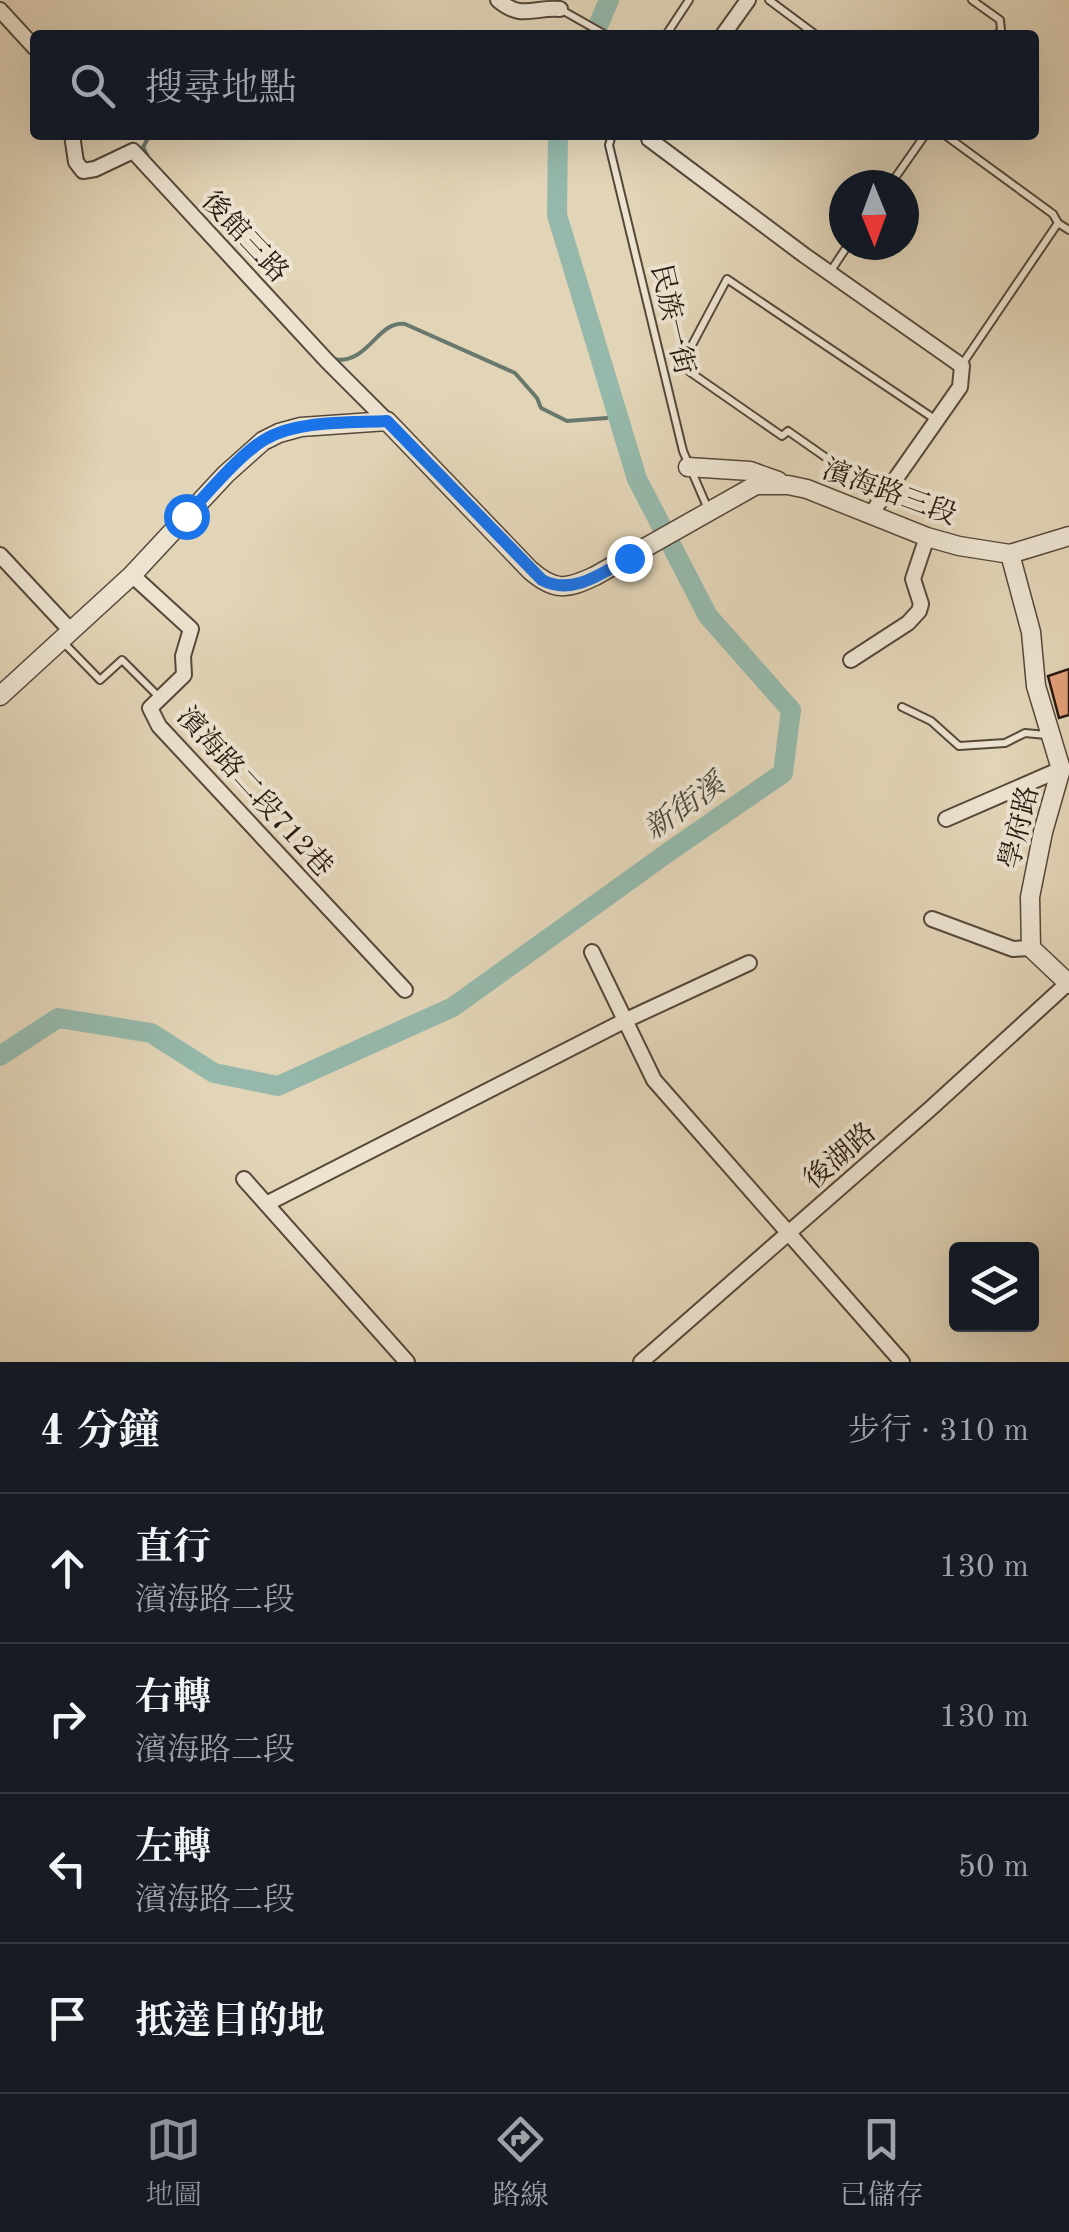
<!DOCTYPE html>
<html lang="zh-TW">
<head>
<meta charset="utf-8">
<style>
	:root { --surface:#171b24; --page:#242831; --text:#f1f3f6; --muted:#9ea1a6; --line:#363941; --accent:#8c9099 }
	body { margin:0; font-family:"Old Standard TT","Noto Serif TC",serif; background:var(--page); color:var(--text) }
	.controls { position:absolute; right:30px; bottom:30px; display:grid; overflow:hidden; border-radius:10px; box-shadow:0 10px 40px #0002 }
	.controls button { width:90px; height:90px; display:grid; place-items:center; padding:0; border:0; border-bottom:2px solid var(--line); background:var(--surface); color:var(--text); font:50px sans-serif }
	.compass { position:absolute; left:829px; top:170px; width:90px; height:90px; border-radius:50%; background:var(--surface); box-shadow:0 10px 40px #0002; rotate:179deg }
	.stop { position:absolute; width:30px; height:30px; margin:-22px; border:8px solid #1a73e8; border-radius:50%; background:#fff }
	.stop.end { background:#1a73e8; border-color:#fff; box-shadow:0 2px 10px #0008 }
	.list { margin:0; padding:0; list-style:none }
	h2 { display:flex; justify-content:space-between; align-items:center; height:130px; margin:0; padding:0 40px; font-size:42px }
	h2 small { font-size:32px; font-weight:400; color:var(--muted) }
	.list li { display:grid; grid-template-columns:65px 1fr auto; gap:30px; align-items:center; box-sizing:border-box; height:150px; padding:0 40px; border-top:2px solid var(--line) }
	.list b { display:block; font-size:38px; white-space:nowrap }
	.list p { margin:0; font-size:32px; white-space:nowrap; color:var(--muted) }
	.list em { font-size:32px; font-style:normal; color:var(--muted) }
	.icon { flex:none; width:55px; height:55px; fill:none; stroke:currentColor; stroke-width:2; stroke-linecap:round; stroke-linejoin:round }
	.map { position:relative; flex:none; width:1069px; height:1362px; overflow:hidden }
	.search { position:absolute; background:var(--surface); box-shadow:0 10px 40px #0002; left:30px; right:30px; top:30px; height:110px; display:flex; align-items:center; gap:25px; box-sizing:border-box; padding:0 35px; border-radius:10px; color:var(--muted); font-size:38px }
	.sheet { height:730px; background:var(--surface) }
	nav { display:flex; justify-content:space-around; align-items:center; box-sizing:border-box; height:140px; border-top:2px solid var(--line); background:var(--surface); font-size:28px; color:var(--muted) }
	nav a { display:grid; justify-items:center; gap:5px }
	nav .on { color:var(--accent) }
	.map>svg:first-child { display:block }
</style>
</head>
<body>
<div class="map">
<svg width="1069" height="1362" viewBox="0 0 1069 1362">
	<rect width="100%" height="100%" fill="#e2d4b7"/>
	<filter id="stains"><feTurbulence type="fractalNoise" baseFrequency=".002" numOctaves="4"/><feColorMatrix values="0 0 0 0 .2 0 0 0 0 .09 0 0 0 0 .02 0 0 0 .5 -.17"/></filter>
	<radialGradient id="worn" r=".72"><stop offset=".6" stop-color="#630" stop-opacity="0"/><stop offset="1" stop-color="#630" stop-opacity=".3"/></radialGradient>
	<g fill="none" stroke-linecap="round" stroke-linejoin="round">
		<!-- stream -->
		<path stroke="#69786c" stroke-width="4" d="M 148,157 L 143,147 L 150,135
			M 333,359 C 368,366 377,320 405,324 L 515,373 L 537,398 L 541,408 L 567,421 L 607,418"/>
		<!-- river -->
		<path stroke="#95b8aa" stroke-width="20" d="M 594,35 L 609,0
			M 0,1056 L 58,1018 L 151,1033 L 214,1073 L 278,1086 L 453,1007 L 670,851 L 783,773 L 791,710 L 708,616 L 637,479 L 557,215 L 558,135"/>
	</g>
	<!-- building -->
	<path fill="#e19f78" stroke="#27190f" stroke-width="2.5" d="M 1069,669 L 1069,715 L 1059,718 L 1048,676 Z"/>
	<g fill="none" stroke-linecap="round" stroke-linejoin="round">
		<defs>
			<path id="service" d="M 769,0 L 816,35
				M 972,0 L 1000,20 L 1001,30 L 997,35
				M 560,9 L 606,35
				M 666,35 L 689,0
				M 612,135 L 609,145 L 683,451 L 708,509
				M 945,135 L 1053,214 L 1058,223 L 963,363
				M 890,185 L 925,135
				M 1058,223 L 1069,230
				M 830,272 L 848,245
				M 881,496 L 788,431 L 782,436 L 690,372 L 684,360 L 727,279 L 936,420
				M 62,641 L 100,680 L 122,660 L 160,698
				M 902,707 L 931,721 L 959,746 L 1005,743 L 1025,733 L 1046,735"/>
			<path id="minor" d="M 498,0 C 521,20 533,7 560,9
				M 0,10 L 35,48
				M 723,35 L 748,0
				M 72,135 L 76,162 L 83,171 L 95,169 L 133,151 L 327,361 L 387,421
				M 652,135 L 649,139 L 804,255 L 962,366 L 960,387 L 871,514
				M 0,555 L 71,631
				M 132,575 L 191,629 L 183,656 L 184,675 L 150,708 L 159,726 L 405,990
				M 851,660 L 908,623 L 919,611 L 921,604 L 913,579 L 927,537
				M 946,819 L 1061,769
				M 932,919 L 1013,949 L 1031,948
				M 592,952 L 654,1080 L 902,1362
				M 244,1179 L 407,1362
				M 266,1204 L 624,1021 L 749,963
				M 641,1362 L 930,1109 L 1068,983"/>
			<path id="tertiary" d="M 688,467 L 750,471 L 778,481
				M 1010,554 L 1031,632 L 1036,686 L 1061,769 L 1043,832 L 1030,897 L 1031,948 L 1069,984
				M 0,696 L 132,575 L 226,474 L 263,441 L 279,433 L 301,427 L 387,421 L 530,570 C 555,592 567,589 595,576 L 756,485 L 788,485 L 807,489 L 927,537 L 959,546 L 1010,554 L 1069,536"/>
		</defs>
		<!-- service casing -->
		<use href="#service" stroke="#564839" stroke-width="10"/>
		<!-- minor casing -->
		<use href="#minor" stroke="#564839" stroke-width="18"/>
		<!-- tertiary casing -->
		<use href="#tertiary" stroke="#564839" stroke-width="21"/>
		<!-- service -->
		<use href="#service" stroke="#ece3d0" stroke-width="6"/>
		<!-- minor -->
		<use href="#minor" stroke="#ece3d0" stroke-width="14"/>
		<!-- tertiary -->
		<use href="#tertiary" stroke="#ece3d0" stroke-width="18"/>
	</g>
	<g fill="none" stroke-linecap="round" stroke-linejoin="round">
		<!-- route -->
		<path stroke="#1a73e8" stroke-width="12" d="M 186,516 C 208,493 238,456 264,440 C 296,420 350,423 387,421 L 542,580 C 573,596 602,573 629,558"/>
	</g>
	<g text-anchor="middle" stroke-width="8" stroke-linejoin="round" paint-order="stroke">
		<!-- street labels -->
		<g font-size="28" fill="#27190f" stroke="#ece3d0">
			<text transform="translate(246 236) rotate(47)" y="10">後館三路</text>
			<text transform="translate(674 319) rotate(77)" y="10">民族一街</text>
			<text transform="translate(890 491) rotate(20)" y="10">濱海路三段</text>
			<text transform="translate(256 791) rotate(48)" y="10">濱海路二段712巷</text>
			<text transform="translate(1018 827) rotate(-76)" y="10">學府路</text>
			<text transform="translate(839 1155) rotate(-41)" y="10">後湖路</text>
		</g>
		<!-- water labels -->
		<g font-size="30" font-style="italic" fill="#48493e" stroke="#ece3d0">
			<text transform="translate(684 806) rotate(-35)" y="10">新街溪</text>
		</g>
	</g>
	<rect width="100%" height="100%" filter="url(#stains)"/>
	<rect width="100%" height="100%" fill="url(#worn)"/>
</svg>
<div class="controls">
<button><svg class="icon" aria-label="layers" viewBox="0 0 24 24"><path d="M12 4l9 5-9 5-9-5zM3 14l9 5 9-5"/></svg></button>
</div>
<svg class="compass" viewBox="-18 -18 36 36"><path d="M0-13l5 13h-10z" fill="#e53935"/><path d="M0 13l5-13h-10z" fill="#9ea1a6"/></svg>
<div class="stop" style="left:186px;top:516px"></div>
<div class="stop end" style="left:629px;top:558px"></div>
<div class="search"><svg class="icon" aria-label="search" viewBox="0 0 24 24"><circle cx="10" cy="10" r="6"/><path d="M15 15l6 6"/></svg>搜尋地點</div>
</div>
<section class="sheet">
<h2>4 分鐘<small>步行 · 310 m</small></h2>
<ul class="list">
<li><svg class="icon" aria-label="ahead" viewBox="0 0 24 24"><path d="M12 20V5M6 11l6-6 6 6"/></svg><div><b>直行</b><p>濱海路二段</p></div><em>130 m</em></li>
<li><svg class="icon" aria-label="right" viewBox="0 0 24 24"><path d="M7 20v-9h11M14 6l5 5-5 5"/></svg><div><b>右轉</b><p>濱海路二段</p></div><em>130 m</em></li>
<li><svg class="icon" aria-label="left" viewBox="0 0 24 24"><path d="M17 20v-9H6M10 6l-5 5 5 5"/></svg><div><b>左轉</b><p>濱海路二段</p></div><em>50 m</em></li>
<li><svg class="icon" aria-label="arrive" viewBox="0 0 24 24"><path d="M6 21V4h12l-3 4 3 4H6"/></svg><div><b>抵達目的地</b></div></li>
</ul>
</section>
<nav>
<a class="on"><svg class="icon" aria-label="map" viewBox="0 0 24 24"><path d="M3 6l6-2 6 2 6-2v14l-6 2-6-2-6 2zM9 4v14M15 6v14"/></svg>地圖</a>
<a><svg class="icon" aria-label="directions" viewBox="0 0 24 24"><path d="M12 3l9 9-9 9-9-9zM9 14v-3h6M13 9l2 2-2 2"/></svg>路線</a>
<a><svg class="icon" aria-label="saved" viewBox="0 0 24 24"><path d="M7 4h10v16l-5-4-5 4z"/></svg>已儲存</a>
</nav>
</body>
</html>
